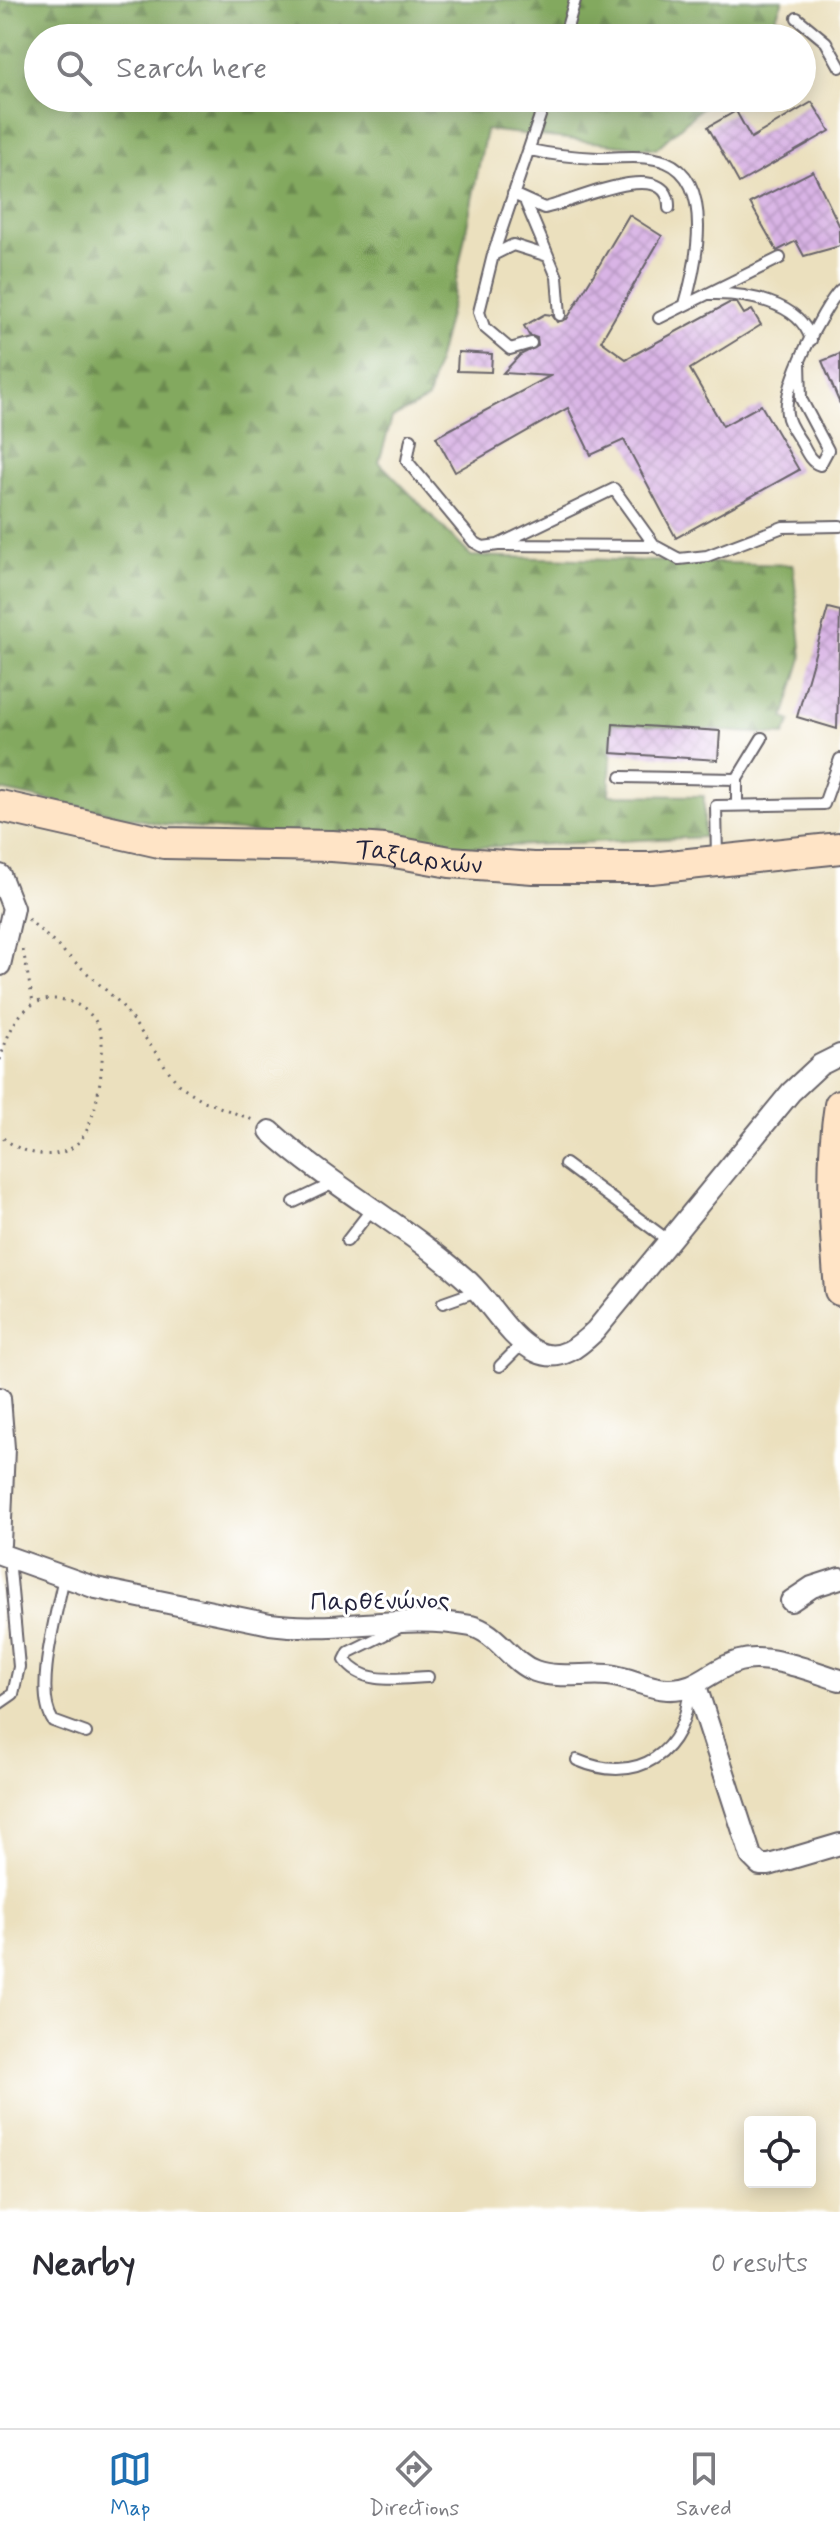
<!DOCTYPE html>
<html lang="en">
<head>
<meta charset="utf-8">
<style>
	:root { --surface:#fff; --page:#f2f2f3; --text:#2b2b33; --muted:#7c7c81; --line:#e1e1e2; --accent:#1f6fb2 }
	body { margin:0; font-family:Mynerve,sans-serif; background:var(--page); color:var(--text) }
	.controls { position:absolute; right:24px; bottom:24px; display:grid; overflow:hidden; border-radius:8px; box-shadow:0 4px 20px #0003 }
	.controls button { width:72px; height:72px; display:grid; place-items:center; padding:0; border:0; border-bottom:2px solid var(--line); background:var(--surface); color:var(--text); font:40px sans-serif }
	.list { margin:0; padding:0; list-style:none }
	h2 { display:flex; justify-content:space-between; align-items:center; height:104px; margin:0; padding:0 32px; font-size:34px }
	h2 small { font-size:26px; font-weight:400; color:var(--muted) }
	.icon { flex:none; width:44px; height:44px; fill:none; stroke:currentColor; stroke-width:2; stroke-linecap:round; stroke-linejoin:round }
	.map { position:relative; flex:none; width:840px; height:2212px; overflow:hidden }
	.search { position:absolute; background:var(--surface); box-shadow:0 4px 20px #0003; left:24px; right:24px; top:24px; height:88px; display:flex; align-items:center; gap:20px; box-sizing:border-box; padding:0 28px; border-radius:44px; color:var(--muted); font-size:30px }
	.sheet { height:216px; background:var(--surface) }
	nav { display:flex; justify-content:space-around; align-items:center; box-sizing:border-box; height:112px; border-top:2px solid var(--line); background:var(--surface); font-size:22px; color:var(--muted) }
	nav a { display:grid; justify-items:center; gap:4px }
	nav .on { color:var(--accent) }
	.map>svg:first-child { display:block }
</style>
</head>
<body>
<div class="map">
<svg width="840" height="2212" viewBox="0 0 840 2212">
	<defs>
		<pattern id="forest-firs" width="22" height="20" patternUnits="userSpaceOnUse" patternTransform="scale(2)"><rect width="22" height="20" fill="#83a95f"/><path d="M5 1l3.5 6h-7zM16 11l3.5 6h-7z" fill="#6b8950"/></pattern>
		<pattern id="building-cross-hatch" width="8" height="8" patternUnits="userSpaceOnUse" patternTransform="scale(2)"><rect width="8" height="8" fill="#d9b4e5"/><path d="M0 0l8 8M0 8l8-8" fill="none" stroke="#ba9ac5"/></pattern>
	</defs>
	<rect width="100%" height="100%" fill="#fff"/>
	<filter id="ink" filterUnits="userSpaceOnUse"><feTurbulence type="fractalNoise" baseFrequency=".0125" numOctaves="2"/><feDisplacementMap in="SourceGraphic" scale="16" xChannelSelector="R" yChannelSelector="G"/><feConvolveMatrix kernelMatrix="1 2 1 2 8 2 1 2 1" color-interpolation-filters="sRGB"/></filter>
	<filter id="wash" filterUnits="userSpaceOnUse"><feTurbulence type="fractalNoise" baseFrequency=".006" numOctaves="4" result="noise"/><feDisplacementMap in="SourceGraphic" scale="32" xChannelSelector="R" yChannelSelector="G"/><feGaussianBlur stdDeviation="1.8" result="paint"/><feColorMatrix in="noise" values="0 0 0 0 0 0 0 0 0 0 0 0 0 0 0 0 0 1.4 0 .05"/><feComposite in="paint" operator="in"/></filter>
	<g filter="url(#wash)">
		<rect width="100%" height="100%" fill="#ebe0be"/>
		<!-- forest -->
		<path fill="url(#forest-firs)" stroke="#52664d" stroke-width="2" d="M 0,0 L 783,0 L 767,38 L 38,38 L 38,98 L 712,98 L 656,149 L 486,130 L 451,306 L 428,399 L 392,418 L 379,462 L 471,556 L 793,565 L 802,658 L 784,718 L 791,721 L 784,735 L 613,724 L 609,795 L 704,796 L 704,837 L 440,849 L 161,824 L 0,790 Z"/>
		<g id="blocks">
			<!-- building -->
			<path fill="url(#building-cross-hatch)" d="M 812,102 L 830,131 L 739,183 L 708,127 L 736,111 L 751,138 Z
				M 813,171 L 840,227 L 840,246 L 804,256 L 796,241 L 777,251 L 750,203 Z
				M 629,215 L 662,236 L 601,341 L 626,359 L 729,303 L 737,303 L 744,314 L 752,310 L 761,325 L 690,369 L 723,426 L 761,405 L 799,470 L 676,538 L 624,440 L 591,455 L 568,408 L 455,472 L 436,437 L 550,376 L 503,373 L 520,355 L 538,346 L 537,338 L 529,335 L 524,326 L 545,314 L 552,315 L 557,322 L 567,319 Z
				M 458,352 L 492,354 L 491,372 L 457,371 Z
				M 840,354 L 840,404 L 822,361 Z
				M 828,608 L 840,611 L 837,729 L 797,717 Z
				M 613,724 L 720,731 L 718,760 L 611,753 Z"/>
		</g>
	</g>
	<g filter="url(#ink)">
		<use href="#blocks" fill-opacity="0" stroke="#686469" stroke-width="2"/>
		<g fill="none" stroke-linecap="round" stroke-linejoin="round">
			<defs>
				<path id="lane" d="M 797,18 L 826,42 L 840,67
					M 564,38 L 575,0
					M 530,150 C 553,155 575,157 598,158 C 619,158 646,154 666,162 C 715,182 696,266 685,304
					M 513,194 L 544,208 C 569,204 671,154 669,208
					M 526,203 L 557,277 L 560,315
					M 493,255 L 513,245 L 548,256
					M 710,294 C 743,293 800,301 811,340
					M 659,318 L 780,258
					M 531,343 L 510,349 L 484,327 L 479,312 L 493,255 L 546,98
					M 800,362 L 801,399 L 828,450 L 820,465 C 810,462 806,451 801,442 C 796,434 788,424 787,414 C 782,388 822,309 840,290
					M 411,439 L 407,461 L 474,542 L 483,547 L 498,545 L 614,489 L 655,546 L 679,559 L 707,556 L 783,527 L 840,526
					M 500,545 L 655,546
					M 621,777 L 737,779
					M 737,806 L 737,779 L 762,738
					M 717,859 L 716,806 L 824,804 L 840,759
					M 565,1164 L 669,1241
					M 294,1202 L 334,1183
					M 347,1241 L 371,1210
					M 443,1303 L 477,1291
					M 500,1366 L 524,1342
					M 64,1576 C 58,1610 33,1691 53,1721 L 86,1733
					M 398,1628 L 349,1652 L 345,1660 C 362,1686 401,1678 428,1677
					M 0,1703 L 13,1694 L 19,1667 L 9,1558
					M 577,1760 C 637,1786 687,1753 689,1688"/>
				<path id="street" d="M 0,875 L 13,908 L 0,965
					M 270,1131 C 332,1187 407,1226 469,1282 C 491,1303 509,1339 537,1352 C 561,1363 579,1346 595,1331 L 791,1092 L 820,1065 L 840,1055
					M 0,1398 L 4,1448 L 0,1544
					M 0,1554 L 96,1588 L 270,1624 C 336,1633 405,1613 471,1626 C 497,1632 510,1662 535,1671 C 557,1679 585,1673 608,1675 C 628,1677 647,1688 667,1689 C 698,1691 712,1668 739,1661 C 769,1653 811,1671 840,1680
					M 791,1601 L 812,1587 L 840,1578
					M 696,1686 L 751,1856 L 760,1865 L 769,1865 L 840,1844"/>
				<g id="secondary">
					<path id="s1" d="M 0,806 L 164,843 L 332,846 L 384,850 L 450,862 L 533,868 L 651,868 L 840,848"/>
					<path d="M 840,1105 C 830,1167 835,1228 840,1290"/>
				</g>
			</defs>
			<!-- lane casing -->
			<use href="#lane" stroke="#686469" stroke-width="14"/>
			<!-- street casing -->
			<use href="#street" stroke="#686469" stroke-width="24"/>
			<!-- secondary casing -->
			<use href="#secondary" stroke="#686469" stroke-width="34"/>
			<!-- path -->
			<path stroke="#686469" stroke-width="3" stroke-dasharray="2 6" stroke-linecap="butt" d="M 28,919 L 121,1004 L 178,1084 L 204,1101 L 253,1120
				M 23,950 L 33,1002
				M 0,1060 C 8,1033 19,1001 52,999 C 72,998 94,1011 100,1031 C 107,1054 97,1119 82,1138 C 62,1165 20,1155 0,1135"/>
			<!-- lane -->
			<use href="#lane" stroke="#fff" stroke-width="10"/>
			<!-- street -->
			<use href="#street" stroke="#fff" stroke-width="20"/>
			<!-- secondary -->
			<use href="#secondary" stroke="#ffe4c6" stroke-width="30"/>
		</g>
	</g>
	<g text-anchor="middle" stroke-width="6" stroke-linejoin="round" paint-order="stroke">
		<!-- street labels -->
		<g font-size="26" fill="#22223b" stroke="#fff">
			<text dy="9" stroke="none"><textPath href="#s1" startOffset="424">Ταξιαρχών</textPath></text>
			<text transform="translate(380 1600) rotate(-1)" y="9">Παρθενώνος</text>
		</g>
	</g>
</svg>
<div class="controls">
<button><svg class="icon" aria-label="locate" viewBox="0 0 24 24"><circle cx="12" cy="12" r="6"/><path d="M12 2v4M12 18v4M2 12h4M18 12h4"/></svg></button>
</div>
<div class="search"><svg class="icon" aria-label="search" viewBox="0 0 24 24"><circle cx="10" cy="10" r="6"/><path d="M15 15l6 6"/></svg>Search here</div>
</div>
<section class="sheet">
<h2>Nearby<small>0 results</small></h2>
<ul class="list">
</ul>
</section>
<nav>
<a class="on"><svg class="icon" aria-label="map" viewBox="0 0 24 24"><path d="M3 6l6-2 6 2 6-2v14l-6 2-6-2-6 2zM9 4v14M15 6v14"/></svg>Map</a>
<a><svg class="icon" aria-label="directions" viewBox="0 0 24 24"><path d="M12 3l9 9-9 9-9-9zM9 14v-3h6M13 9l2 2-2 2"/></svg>Directions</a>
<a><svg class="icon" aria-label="saved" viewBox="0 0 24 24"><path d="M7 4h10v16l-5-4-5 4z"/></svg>Saved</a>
</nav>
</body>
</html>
